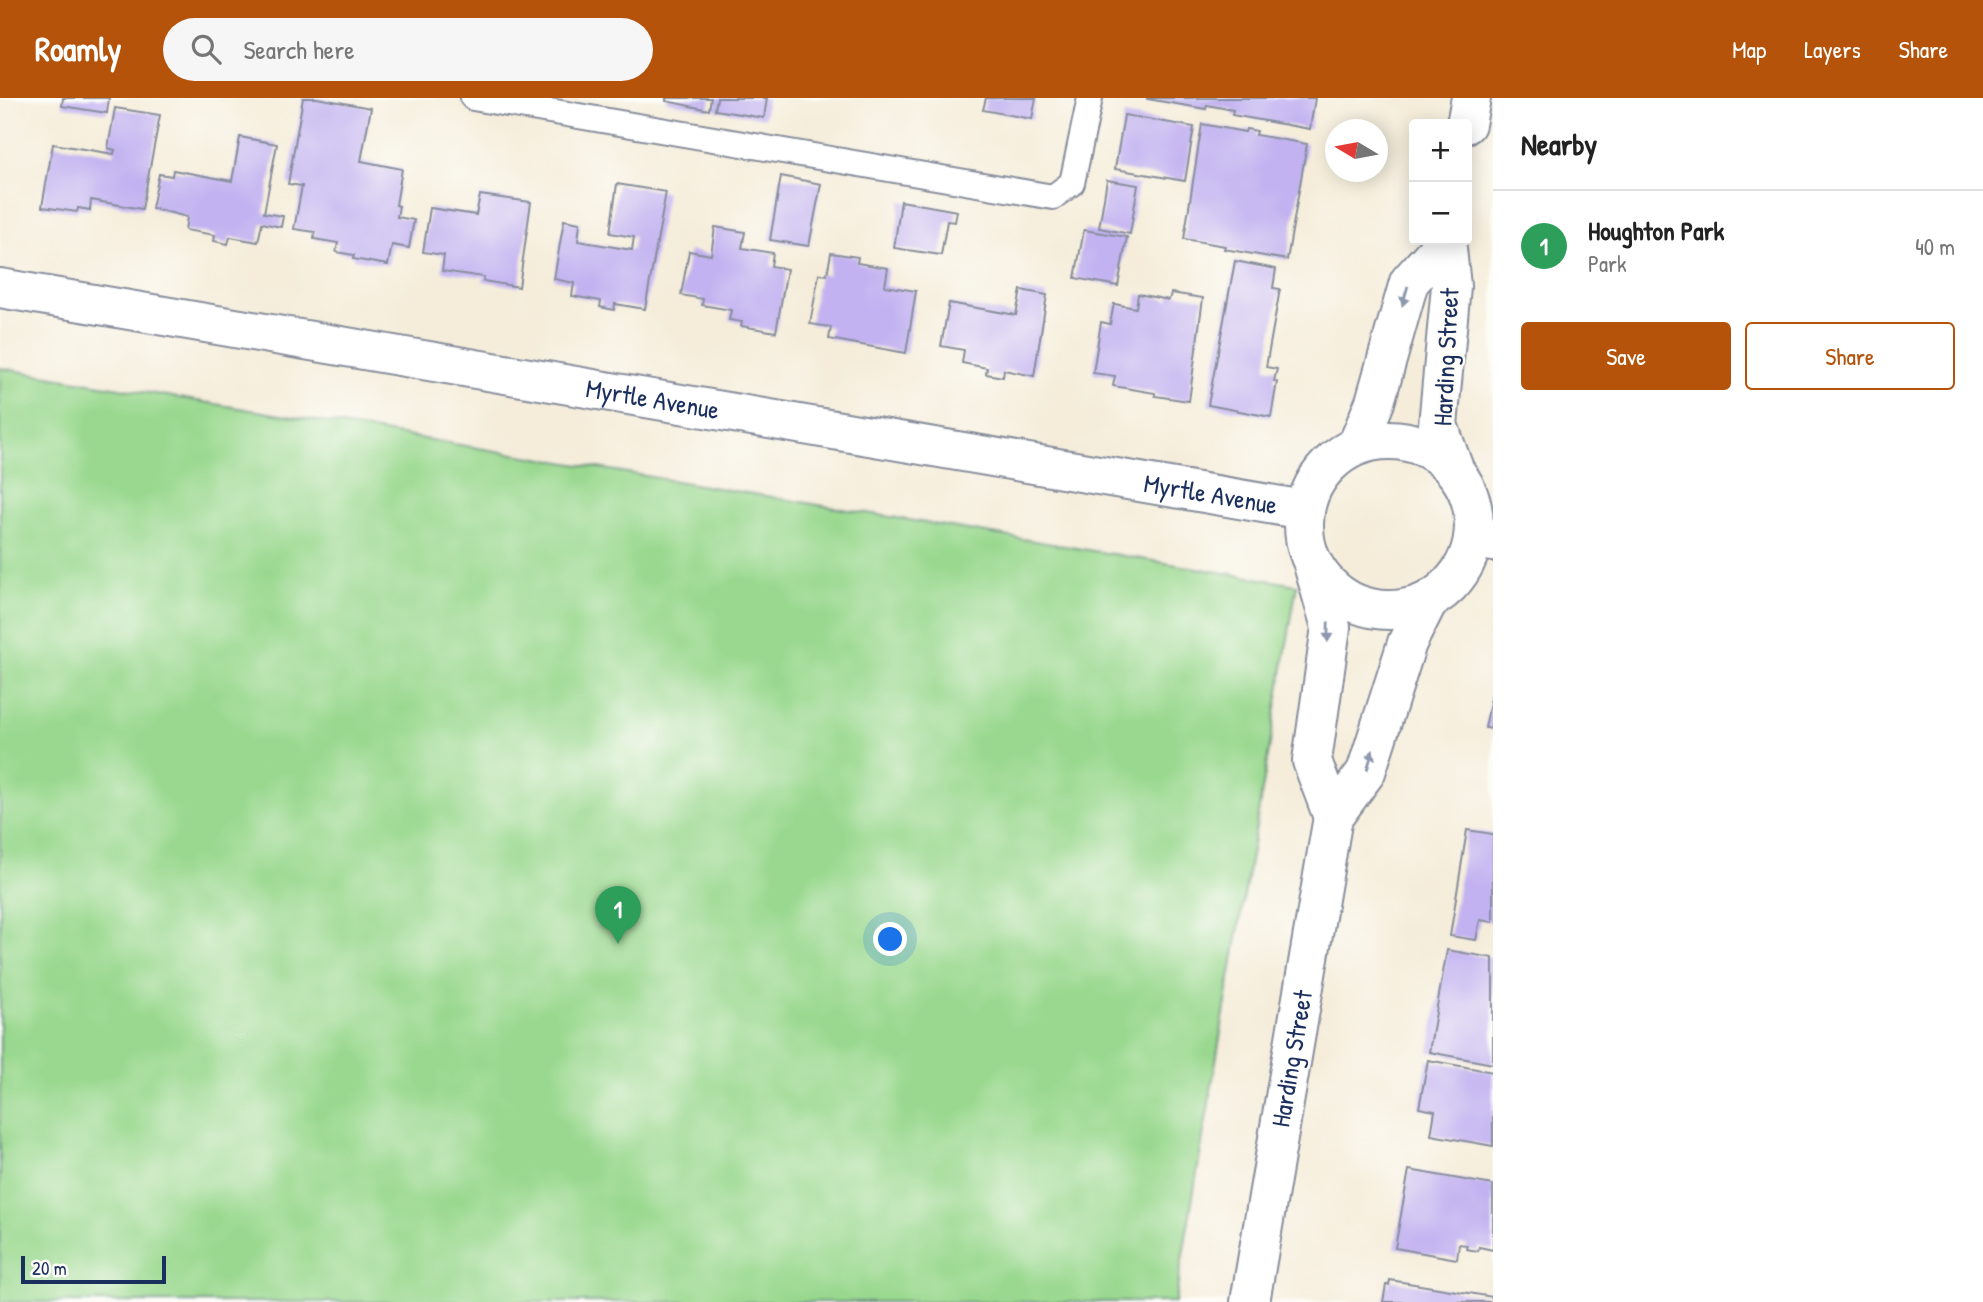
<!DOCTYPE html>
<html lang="en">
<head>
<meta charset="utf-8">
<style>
	:root { --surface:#fff; --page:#f6f6f6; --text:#222; --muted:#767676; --line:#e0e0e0; --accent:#b45309 }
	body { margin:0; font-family:"Patrick Hand",sans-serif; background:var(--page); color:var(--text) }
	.controls { position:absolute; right:21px; top:21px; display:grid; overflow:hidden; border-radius:7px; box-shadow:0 4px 18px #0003 }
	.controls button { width:63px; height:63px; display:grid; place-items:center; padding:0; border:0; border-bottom:2px solid var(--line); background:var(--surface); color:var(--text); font:35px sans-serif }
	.compass { position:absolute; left:1325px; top:21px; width:63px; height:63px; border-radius:50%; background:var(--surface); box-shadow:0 4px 18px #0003; rotate:280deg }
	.scale { position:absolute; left:21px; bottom:18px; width:145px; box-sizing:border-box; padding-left:7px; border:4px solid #1b2f5e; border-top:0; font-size:19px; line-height:24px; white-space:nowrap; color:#1b2f5e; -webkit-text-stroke:5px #fdfcf7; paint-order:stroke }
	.you { position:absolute; left:891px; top:842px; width:24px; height:24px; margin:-18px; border:5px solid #fff; border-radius:50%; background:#1a73e8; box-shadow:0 0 0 10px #1a73e833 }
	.badge { display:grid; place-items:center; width:46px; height:46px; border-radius:50%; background:var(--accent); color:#fff; font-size:23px; font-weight:700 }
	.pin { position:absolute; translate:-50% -58px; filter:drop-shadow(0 2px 4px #0008) }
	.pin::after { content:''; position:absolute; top:37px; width:24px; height:21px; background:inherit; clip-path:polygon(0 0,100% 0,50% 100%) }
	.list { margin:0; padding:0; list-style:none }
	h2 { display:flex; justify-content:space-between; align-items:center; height:91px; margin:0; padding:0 28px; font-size:30px }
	h2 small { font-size:23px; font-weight:400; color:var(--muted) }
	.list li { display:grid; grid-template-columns:46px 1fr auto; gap:21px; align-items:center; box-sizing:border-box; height:112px; padding:0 28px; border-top:2px solid var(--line) }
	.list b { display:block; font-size:26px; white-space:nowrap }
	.list p { margin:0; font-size:23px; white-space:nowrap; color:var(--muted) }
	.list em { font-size:23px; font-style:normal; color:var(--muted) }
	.actions { display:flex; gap:14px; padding:21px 28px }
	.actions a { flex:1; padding:16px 0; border:2px solid var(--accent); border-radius:7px; text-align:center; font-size:24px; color:var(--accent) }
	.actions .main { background:var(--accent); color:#fff }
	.icon { flex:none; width:38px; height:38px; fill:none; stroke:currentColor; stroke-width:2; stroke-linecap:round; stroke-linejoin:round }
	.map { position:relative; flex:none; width:1493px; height:1204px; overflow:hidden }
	header { display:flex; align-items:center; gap:42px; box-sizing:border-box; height:98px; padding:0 35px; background:var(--accent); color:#fff }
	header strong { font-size:33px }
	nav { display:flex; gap:38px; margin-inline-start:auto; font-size:24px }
	.search { width:490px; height:63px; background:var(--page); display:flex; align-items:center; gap:18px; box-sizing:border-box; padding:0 24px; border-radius:38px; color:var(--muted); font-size:26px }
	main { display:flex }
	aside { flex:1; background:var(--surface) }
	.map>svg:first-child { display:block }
</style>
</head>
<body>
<header>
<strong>Roamly</strong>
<div class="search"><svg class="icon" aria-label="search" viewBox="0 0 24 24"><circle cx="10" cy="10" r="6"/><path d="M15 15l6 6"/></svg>Search here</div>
<nav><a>Map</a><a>Layers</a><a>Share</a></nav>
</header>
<main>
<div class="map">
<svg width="1493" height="1204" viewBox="0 0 1493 1204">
	<rect width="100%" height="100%" fill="#fdfcf7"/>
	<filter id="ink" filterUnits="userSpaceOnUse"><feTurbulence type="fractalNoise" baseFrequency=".0143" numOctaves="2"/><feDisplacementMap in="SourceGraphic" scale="14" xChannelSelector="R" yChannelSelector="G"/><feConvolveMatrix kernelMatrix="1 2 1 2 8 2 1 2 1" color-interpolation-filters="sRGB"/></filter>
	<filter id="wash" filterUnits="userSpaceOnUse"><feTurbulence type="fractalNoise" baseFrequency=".00686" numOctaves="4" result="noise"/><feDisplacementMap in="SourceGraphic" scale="28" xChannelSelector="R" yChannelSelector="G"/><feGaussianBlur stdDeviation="1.57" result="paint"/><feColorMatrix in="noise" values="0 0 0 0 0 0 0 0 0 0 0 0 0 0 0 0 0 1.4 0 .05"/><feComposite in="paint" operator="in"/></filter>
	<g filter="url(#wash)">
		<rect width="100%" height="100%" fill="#f5edda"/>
		<!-- green -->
		<path fill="#99d88e" stroke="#5a8476" stroke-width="2" d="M 0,270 L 1297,487 L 1175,1204 L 0,1204 Z"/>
		<g id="blocks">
			<!-- building -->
			<path fill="#c2b2f1" d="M 63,0 L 109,0 L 107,15 L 62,8 Z
				M 303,0 L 317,0 L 371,10 L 361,63 L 402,71 L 396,107 L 399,108 L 397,119 L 414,122 L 409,150 L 392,147 L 388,167 L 353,161 L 354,157 L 336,154 L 338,145 L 314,141 L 315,134 L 294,131 L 302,88 L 288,86 Z
				M 666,0 L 711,0 L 709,12 L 666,3 Z
				M 717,0 L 767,0 L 764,20 L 715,12 Z
				M 986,0 L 1036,0 L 1032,21 L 983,12 Z
				M 1147,0 L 1315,0 L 1310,31 L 1232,17 L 1233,12 L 1207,7 L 1206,11 L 1147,1 Z
				M 115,10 L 160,17 L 142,111 L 91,102 L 90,112 L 78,110 L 77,114 L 42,109 L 53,46 L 114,56 L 115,52 L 108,50 Z
				M 1124,17 L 1194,29 L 1185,83 L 1115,71 Z
				M 1202,26 L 1245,34 L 1246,31 L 1257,33 L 1256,37 L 1307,46 L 1287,162 L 1224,151 L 1225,148 L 1184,141 Z
				M 240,39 L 277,46 L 264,115 L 283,118 L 281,129 L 262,125 L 258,144 L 230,139 L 228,146 L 214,143 L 215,137 L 185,132 L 187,119 L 152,110 L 159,76 L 172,78 L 173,72 L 232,83 Z
				M 781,78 L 821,86 L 809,148 L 770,142 Z
				M 1107,82 L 1138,87 L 1130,136 L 1099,130 Z
				M 617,86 L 666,94 L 645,211 L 615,206 L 614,212 L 600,209 L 601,203 L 572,198 L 574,185 L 554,181 L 564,122 L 580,125 L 578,143 L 632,152 L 634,139 L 610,135 Z
				M 480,97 L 531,104 L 519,189 L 483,183 L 484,179 L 442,173 L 444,157 L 423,154 L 430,110 L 476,117 Z
				M 901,103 L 957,113 L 955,124 L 947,123 L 941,157 L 894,150 Z
				M 715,129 L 745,134 L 742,150 L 773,155 L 771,168 L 787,171 L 776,234 L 741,228 L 742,224 L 729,222 L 731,212 L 702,207 L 703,201 L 681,197 L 689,153 L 711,157 Z
				M 1084,132 L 1127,139 L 1118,188 L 1075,180 Z
				M 831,155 L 858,159 L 857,165 L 888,170 L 885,188 L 916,193 L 906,255 L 829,241 L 831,229 L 810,226 L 819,176 L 827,177 Z
				M 1235,163 L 1276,171 L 1273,190 L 1280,191 L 1266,269 L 1277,271 L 1274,283 L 1277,284 L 1271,319 L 1208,307 Z
				M 1021,192 L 1047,197 L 1034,278 L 1004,272 L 1003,279 L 986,276 L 987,270 L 962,265 L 964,252 L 941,248 L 949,205 L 1016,217 Z
				M 1171,195 L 1203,200 L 1189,303 L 1155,298 L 1155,295 L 1113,288 L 1115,278 L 1093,275 L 1101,224 L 1110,226 L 1114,206 L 1136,210 L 1138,196 L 1169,202 Z
				M 1492,595 L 1493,595 L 1493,631 L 1485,630 Z
				M 1467,732 L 1493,736 L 1493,824 L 1480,822 L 1476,842 L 1450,838 Z
				M 1447,852 L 1493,860 L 1493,966 L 1429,954 Z
				M 1428,962 L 1493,974 L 1493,1048 L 1431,1037 L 1435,1013 L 1419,1010 Z
				M 1409,1072 L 1493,1087 L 1493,1152 L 1479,1149 L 1478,1153 L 1466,1151 L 1467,1147 L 1459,1146 L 1457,1161 L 1395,1150 Z
				M 1390,1182 L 1493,1199 L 1493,1204 L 1383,1204 L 1386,1187 L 1389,1187 Z"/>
		</g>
	</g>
	<g filter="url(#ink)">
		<use href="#blocks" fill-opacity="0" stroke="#888e9c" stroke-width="2"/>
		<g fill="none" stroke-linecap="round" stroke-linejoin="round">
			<defs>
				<path id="service" d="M 473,0 L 1053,99 L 1072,85 L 1090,0"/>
				<g id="minor">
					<path id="s1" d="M 0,190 L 1304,412"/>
					<path d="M 1473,441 L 1493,444"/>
				</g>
				<g id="tertiary">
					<path d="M 1466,26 L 1471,0"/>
					<path d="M 1446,142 L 1451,188 L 1438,327 L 1454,371"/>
					<circle cx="1389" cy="427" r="85"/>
					<path d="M 1357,348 L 1375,304 L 1409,184 L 1445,144"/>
					<path d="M 1314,470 L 1331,529 L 1312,663 L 1333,719"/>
					<path id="s2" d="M 1250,1204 L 1333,719 L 1366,674 L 1407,545 L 1428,503"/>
				</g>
			</defs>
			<!-- service casing -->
			<use href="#service" stroke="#888e9c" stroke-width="28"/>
			<!-- minor casing -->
			<use href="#minor" stroke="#888e9c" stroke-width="42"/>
			<!-- tertiary casing -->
			<use href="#tertiary" stroke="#888e9c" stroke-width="42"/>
			<!-- service -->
			<use href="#service" stroke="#fff" stroke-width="24"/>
			<!-- minor -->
			<use href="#minor" stroke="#fff" stroke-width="38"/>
			<!-- tertiary -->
			<use href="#tertiary" stroke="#fff" stroke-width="38"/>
		</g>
		<!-- one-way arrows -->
		<defs><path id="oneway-solid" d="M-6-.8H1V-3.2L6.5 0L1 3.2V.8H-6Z" transform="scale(1.75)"/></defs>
		<g fill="#8d97ae">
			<use href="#oneway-solid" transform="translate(1405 198) rotate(106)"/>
			<use href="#oneway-solid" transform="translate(1328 534) rotate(91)"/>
			<use href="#oneway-solid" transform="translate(1370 662) rotate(-73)"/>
		</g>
	</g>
	<g text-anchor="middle" stroke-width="5" stroke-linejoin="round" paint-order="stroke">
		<!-- street labels -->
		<g font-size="26" fill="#1b2f5e" stroke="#fdfcf7">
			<text transform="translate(1446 259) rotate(-87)" y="9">Harding Street</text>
			<text dy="9" stroke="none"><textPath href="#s1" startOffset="662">Myrtle Avenue</textPath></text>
			<text dy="9" stroke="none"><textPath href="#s1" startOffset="1228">Myrtle Avenue</textPath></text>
			<text dy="9" stroke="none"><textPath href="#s2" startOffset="247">Harding Street</textPath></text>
		</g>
	</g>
</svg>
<div class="controls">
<button>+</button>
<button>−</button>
</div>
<svg class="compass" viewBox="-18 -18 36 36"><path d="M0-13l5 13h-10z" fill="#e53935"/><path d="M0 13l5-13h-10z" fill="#767676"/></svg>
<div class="scale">20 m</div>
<div class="you"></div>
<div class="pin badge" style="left:618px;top:846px;background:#2e9e5b">1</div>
</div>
<aside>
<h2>Nearby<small></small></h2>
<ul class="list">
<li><span class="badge" style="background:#2e9e5b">1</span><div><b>Houghton Park</b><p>Park</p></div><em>40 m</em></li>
</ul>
<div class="actions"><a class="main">Save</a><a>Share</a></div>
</aside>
</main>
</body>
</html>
